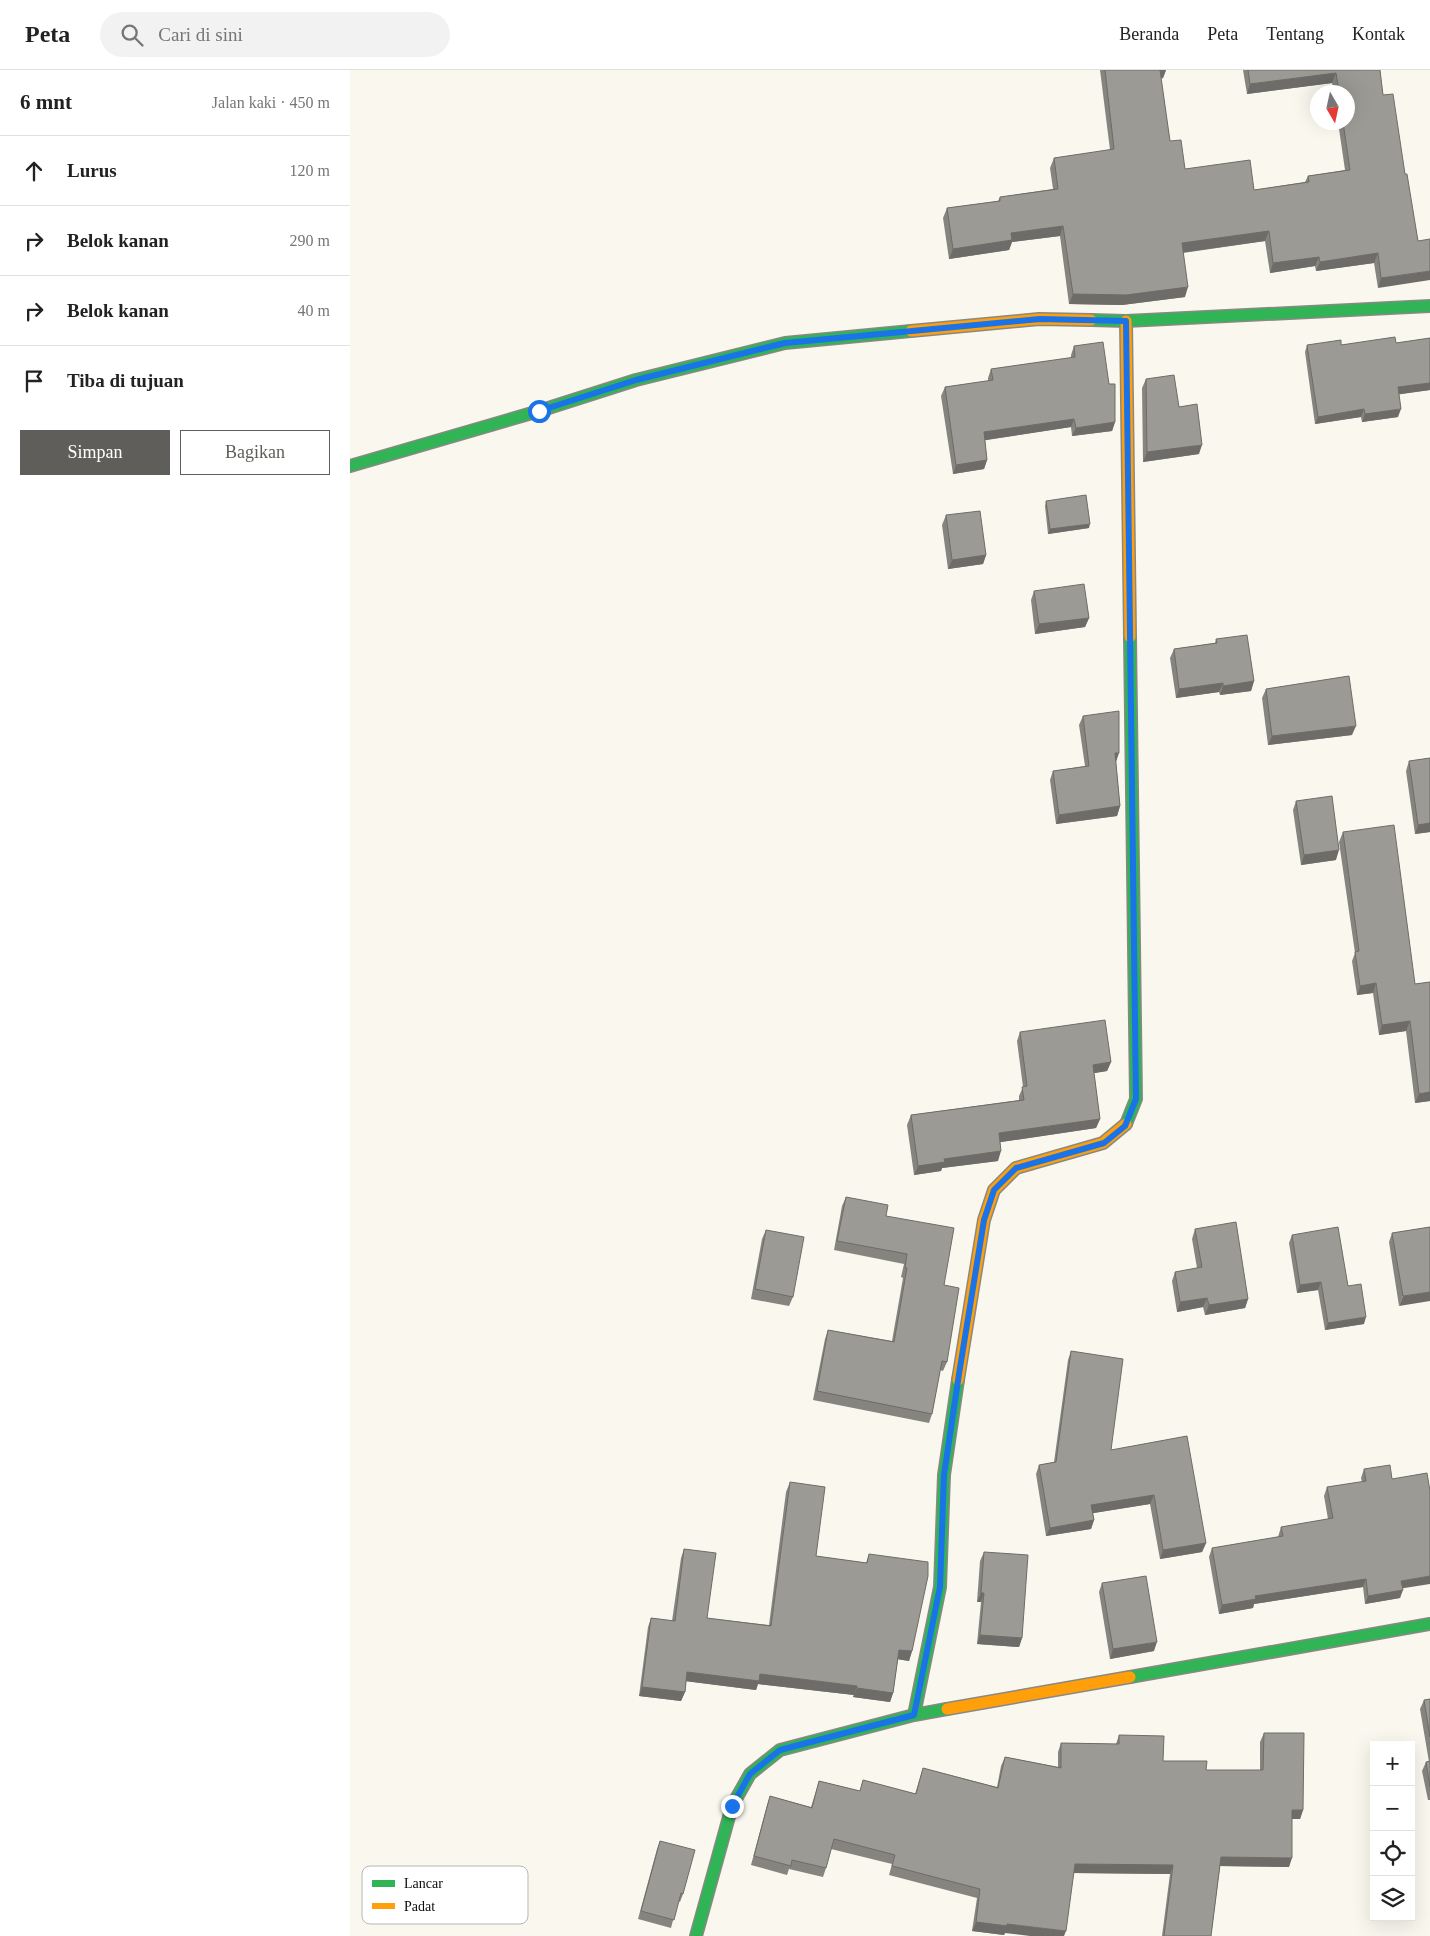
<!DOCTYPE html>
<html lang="id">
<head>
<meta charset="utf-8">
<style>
	:root { --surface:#fff; --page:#f2f2f2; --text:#222; --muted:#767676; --line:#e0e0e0; --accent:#5f5e5a }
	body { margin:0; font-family:"Times New Roman",serif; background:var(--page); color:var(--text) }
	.controls { position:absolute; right:15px; bottom:15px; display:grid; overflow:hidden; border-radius:0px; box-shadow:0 5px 20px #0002 }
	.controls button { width:45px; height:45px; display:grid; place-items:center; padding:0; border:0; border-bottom:1px solid var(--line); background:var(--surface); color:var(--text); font:25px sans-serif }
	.compass { position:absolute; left:960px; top:15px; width:45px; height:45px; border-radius:50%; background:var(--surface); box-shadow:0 5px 20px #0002; rotate:171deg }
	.stop { position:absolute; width:15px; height:15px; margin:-11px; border:4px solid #1a73e8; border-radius:50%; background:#fff }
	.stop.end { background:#1a73e8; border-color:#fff; box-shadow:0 1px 5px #0008 }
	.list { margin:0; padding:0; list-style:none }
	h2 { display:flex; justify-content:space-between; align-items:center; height:65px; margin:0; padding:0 20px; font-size:21px }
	h2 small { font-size:16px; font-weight:400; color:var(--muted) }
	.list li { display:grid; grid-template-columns:32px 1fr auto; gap:15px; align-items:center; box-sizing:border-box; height:70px; padding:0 20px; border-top:1px solid var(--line) }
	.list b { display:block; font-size:19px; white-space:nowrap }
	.list em { font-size:16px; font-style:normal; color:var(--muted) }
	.actions { display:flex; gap:10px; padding:15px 20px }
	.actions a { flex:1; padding:11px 0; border:1px solid var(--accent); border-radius:0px; text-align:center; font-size:18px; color:var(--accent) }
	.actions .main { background:var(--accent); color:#fff }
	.icon { flex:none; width:28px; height:28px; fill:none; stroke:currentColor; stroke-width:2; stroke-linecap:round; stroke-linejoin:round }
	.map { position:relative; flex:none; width:1080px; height:1866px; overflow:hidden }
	header { display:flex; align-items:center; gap:30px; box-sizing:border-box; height:70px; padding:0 25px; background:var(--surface); border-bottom:1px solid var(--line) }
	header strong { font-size:24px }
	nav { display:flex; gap:28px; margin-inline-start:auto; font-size:18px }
	.search { width:350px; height:45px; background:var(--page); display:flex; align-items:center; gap:12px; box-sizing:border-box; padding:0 18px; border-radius:28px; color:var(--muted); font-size:19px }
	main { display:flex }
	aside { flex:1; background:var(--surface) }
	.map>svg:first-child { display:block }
</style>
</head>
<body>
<header>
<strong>Peta</strong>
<div class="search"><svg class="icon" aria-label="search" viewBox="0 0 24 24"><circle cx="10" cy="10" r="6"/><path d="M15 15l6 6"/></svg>Cari di sini</div>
<nav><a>Beranda</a><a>Peta</a><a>Tentang</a><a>Kontak</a></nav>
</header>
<main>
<aside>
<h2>6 mnt<small>Jalan kaki · 450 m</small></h2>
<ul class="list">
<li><svg class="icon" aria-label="ahead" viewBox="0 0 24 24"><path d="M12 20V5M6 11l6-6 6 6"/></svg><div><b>Lurus</b></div><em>120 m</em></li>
<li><svg class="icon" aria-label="right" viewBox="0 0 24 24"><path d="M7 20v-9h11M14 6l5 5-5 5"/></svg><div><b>Belok kanan</b></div><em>290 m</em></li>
<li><svg class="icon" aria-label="right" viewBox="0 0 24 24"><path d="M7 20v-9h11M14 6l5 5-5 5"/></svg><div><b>Belok kanan</b></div><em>40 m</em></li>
<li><svg class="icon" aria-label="arrive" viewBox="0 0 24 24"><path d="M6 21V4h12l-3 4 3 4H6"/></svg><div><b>Tiba di tujuan</b></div></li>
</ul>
<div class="actions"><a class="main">Simpan</a><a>Bagikan</a></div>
</aside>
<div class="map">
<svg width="1080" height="1866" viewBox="0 0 1080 1866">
	<rect width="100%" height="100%" fill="#faf8ee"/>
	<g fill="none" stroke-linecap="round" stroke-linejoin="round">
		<defs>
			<path id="fast" d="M 741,250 L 776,251 L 1080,236
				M 0,396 L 189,341 L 286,310 L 435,273 L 561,261
				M 776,1054 L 786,1029 L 780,567
				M 780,1607 L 1080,1554
				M 564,1645 L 590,1517 L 594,1405 L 608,1310
				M 346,1866 L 382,1736 L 400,1704 L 430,1680 L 564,1645 L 597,1639"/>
			<path id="slow" d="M 776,251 L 780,567
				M 561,261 L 689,249 L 741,250
				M 608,1310 L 634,1150 L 644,1120 L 666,1098 L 753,1073 L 776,1054
				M 597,1639 L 780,1607"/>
		</defs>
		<!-- fast casing -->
		<use href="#fast" stroke="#898884" stroke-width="14"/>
		<!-- slow casing -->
		<use href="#slow" stroke="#898884" stroke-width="14"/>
		<!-- fast -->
		<use href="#fast" stroke="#30b455" stroke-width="11"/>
		<!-- slow -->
		<use href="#slow" stroke="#ff9f0a" stroke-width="11"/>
	</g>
	<!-- wall -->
	<path fill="#86847f" d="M 750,0 L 816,0 L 813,8 L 811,9 L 820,71 L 835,99 L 904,120 L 955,112 L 958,106 L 995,100 L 988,52 L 998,52 L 998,22 L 984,22 L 982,13 L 897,24 L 893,0 L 1030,0 L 1033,25 L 1055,104 L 1068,171 L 1028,218 L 1024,193 L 966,201 L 965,196 L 920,203 L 915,171 L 833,183 L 835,227 L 772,235 L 719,234 L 710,166 L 662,172 L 659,180 L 599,189 L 593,148 L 597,138 L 648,131 L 650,127 L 703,119 L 700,98 L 704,88 L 760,80 Z
		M 1080,268 L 1080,320 L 1049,324 L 1048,347 L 1012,352 L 1011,347 L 965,354 L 955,282 L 957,275 L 991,275 L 1046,273 Z
		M 724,276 L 765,352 L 762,361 L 722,366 L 721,357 L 635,370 L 637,390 L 634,399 L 603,404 L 591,326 L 595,317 L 638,311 L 638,308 L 641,299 L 721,288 L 721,285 Z
		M 796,309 L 829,337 L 849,384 L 793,392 L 792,318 Z
		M 696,431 L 739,458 L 698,464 L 695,436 Z
		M 596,445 L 636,485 L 633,494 L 598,499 L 592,455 Z
		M 684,521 L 739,548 L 735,557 L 685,564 L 681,530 Z
		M 866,569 L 904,611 L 901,621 L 870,625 L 869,622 L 826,628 L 820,588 L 824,579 L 865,573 Z
		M 916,619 L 1002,665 L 918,675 L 912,628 Z
		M 733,646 L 766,692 L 770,736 L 767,746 L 706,754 L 700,710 L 703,701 L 735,696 L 729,655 Z
		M 1080,688 L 1080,762 L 1065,764 L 1056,701 L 1059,691 Z
		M 946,731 L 986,790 L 951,795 L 943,740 Z
		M 993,762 L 1065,914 L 1080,912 L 1080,1031 L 1065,1033 L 1056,961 L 1029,965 L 1023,923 L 1007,925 L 1002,891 L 1005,883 L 989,772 Z
		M 670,962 L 761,992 L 757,1001 L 744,1003 L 750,1049 L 746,1058 L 650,1072 L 648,1091 L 592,1098 L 591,1101 L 564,1105 L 557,1055 L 561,1045 L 669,1030 L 669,1026 L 673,1017 L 667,971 Z
		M 496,1127 L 536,1146 L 594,1215 L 597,1292 L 593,1301 L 590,1300 L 582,1344 L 579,1353 L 463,1330 L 475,1269 L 478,1260 L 542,1271 L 553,1208 L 551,1207 L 554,1194 L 484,1180 L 492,1136 Z
		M 1080,1157 L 1049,1236 L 1039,1172 L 1042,1163 Z
		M 845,1159 L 898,1229 L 895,1238 L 855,1245 L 853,1237 L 827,1242 L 822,1211 L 825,1202 L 847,1198 L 842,1169 Z
		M 416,1160 L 443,1227 L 439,1236 L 401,1229 L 412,1169 Z
		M 942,1165 L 998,1216 L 1014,1254 L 975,1260 L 968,1220 L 947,1223 L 939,1173 Z
		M 721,1281 L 761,1380 L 856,1473 L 852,1482 L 810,1489 L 800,1434 L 743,1443 L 744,1450 L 741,1459 L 696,1466 L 686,1404 L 689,1395 L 704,1392 L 718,1290 Z
		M 1014,1399 L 1052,1519 L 1050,1528 L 1015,1534 L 1013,1517 L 904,1534 L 903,1538 L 869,1544 L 859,1487 L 862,1478 L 928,1467 L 931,1457 L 978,1449 L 974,1426 L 977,1417 L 1012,1412 L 1011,1408 Z
		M 440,1412 L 466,1486 L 516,1493 L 519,1484 L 562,1581 L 559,1591 L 548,1589 L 543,1623 L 540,1632 L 503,1627 L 504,1625 L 408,1614 L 406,1620 L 336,1611 L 335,1622 L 331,1631 L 289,1626 L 298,1557 L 301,1548 L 322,1551 L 331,1488 L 334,1479 L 357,1548 L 419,1555 L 436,1422 Z
		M 634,1482 L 672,1568 L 669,1577 L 627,1574 L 631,1532 L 627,1532 L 630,1491 Z
		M 752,1513 L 804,1581 L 760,1589 L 749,1522 Z
		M 1080,1629 L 1080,1730 L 1078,1730 L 1072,1701 L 1076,1692 L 1079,1692 L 1070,1639 L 1074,1630 Z
		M 914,1663 L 953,1740 L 950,1749 L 942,1749 L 939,1797 L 870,1796 L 861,1866 L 812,1866 L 820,1804 L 724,1803 L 655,1863 L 654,1865 L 622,1861 L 627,1828 L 539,1805 L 542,1794 L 481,1779 L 476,1798 L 473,1807 L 439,1799 L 437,1805 L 401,1795 L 417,1735 L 420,1726 L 461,1737 L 469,1711 L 510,1721 L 513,1710 L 565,1724 L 573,1698 L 647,1717 L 651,1696 L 655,1687 L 708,1697 L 708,1682 L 711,1673 L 766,1674 L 769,1665 L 813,1691 L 856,1700 L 910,1700 L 910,1672 Z
		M 310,1771 L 333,1824 L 330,1832 L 328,1831 L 321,1858 L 288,1849 L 307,1779 Z"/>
	<!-- shaded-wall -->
	<path fill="#6d6c68" d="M 810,0 L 816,0 L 813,8 L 806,9 Z
		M 986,3 L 982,13 L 897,24 L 900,14 Z
		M 713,156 L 710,166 L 662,172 L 659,180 L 599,189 L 603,179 L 661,163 Z
		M 919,161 L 915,171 L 829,183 L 832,173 Z
		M 1028,183 L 1024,193 L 966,201 L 970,192 Z
		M 969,187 L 965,196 L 920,203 L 923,193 Z
		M 1080,201 L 1080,210 L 1028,218 L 1031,208 Z
		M 838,217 L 835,227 L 772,235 L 719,234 L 723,224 Z
		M 1080,313 L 1080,320 L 1045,325 L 1048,317 Z
		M 1014,339 L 1011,347 L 965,354 L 968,347 Z
		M 1051,339 L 1048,347 L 1012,352 L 1015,344 Z
		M 724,349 L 721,357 L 630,371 L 634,362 Z
		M 765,352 L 762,361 L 722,366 L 726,358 Z
		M 852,375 L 849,384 L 793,392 L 797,382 Z
		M 637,390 L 634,399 L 603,404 L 606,395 Z
		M 740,454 L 739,458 L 698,464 L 700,459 Z
		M 636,485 L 633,494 L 598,499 L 602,490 Z
		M 739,548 L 735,557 L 685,564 L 689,554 Z
		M 904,611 L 901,621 L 870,625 L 873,616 Z
		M 873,613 L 869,622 L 826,628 L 829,619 Z
		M 1006,656 L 1002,665 L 918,675 L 922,666 Z
		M 765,683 L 769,683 L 766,692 L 761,693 Z
		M 770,736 L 767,746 L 706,754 L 709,745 Z
		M 1080,753 L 1080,762 L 1065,764 L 1068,755 Z
		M 989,780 L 986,790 L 951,795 L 954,785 Z
		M 1026,913 L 1023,923 L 1007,925 L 1010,916 Z
		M 1060,951 L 1056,961 L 1029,965 L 1032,955 Z
		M 761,992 L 757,1001 L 739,1004 L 743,995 Z
		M 1080,1022 L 1080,1031 L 1065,1033 L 1069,1024 Z
		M 750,1049 L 746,1058 L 645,1073 L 649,1063 Z
		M 651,1081 L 648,1091 L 592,1098 L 591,1101 L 564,1105 L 568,1096 L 594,1089 Z
		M 971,1212 L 968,1220 L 947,1223 L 950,1215 Z
		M 1080,1222 L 1080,1231 L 1049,1236 L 1053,1226 Z
		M 857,1228 L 853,1237 L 827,1242 L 830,1232 Z
		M 898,1229 L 895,1238 L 855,1245 L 859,1235 Z
		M 1016,1247 L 1014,1254 L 975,1260 L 978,1253 Z
		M 804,1425 L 800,1434 L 738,1444 L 741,1435 Z
		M 744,1450 L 741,1459 L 696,1466 L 700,1458 Z
		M 856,1473 L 852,1482 L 810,1489 L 813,1480 Z
		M 1080,1506 L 1080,1514 L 1048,1519 L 1051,1511 Z
		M 1016,1509 L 1013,1517 L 904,1534 L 903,1538 L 869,1544 L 872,1535 L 905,1526 Z
		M 1053,1520 L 1050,1528 L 1015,1534 L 1018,1526 Z
		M 631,1523 L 634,1523 L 631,1532 L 627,1532 Z
		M 630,1565 L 672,1568 L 669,1577 L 627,1574 Z
		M 807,1572 L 804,1581 L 760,1589 L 763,1579 Z
		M 549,1580 L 562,1581 L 559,1591 L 546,1589 Z
		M 337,1602 L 410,1604 L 507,1616 L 504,1625 L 408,1614 L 406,1620 L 334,1611 Z
		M 292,1617 L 335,1622 L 331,1631 L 289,1626 Z
		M 507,1618 L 543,1623 L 540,1632 L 503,1627 Z
		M 942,1740 L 953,1740 L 950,1749 L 939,1749 Z
		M 871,1787 L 942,1788 L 939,1797 L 868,1796 Z
		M 725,1794 L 823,1795 L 820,1804 L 722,1803 Z
		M 626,1852 L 657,1854 L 716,1861 L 714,1866 L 680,1866 L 655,1863 L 654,1865 L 622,1861 Z"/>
	<!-- building -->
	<path fill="#9c9a94" stroke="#6d6c68" d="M 755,0 L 810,0 L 820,71 L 831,70 L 835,99 L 900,90 L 904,120 L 959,112 L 958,106 L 1000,100 L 993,52 L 998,52 L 998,22 L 989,22 L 986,3 L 900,14 L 898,0 L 1030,0 L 1033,25 L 1043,24 L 1055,104 L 1057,104 L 1068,171 L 1080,169 L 1080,201 L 1031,208 L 1028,183 L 970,192 L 969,187 L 923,193 L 919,161 L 832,173 L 838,217 L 776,225 L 723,224 L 713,156 L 661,163 L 662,170 L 603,179 L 597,138 L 650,131 L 650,127 L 708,119 L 704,88 L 764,79 Z
		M 1045,267 L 1046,273 L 1080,268 L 1080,313 L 1048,317 L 1051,339 L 1015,344 L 1014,339 L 968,347 L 957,275 L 991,270 L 991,275 Z
		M 753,272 L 759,314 L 765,314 L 765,352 L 726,358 L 724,349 L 634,362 L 637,390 L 606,395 L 595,317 L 643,310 L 641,299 L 725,287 L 724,276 Z
		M 824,305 L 829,337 L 847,334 L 852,375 L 797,382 L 796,309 Z
		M 736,425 L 740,454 L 700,459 L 696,431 Z
		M 630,441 L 636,485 L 602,490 L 596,445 Z
		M 734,514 L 739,548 L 689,554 L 684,521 Z
		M 897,565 L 904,611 L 873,616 L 873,613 L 829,619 L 824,579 L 867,573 L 866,569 Z
		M 999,606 L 1006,656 L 922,666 L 916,619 Z
		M 769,641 L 769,683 L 765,683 L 770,736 L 709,745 L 703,701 L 739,696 L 733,646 Z
		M 1080,688 L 1080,753 L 1068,755 L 1059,691 Z
		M 982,726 L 989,780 L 954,785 L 946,731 Z
		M 1044,755 L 1065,914 L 1080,912 L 1080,1022 L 1069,1024 L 1060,951 L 1032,955 L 1026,913 L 1010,916 L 1005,882 L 1009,881 L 993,762 Z
		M 755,950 L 761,992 L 743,995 L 750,1049 L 649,1063 L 651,1081 L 594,1089 L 595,1092 L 568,1096 L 561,1045 L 674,1030 L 672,1017 L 677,1016 L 670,962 Z
		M 496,1127 L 538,1135 L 536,1146 L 604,1158 L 594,1215 L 609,1218 L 597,1292 L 592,1291 L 582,1344 L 467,1321 L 478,1260 L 544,1272 L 557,1198 L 555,1198 L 557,1184 L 487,1171 Z
		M 886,1152 L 898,1229 L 859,1235 L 857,1228 L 830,1232 L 825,1202 L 852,1197 L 845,1159 Z
		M 988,1157 L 998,1216 L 1011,1214 L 1016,1247 L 978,1253 L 971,1212 L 950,1215 L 942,1165 Z
		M 1080,1157 L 1080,1222 L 1053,1226 L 1042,1163 Z
		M 416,1160 L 454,1167 L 443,1227 L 405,1219 Z
		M 721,1281 L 773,1289 L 761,1380 L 837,1366 L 856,1473 L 813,1480 L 804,1425 L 741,1435 L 744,1450 L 700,1458 L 689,1395 L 706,1392 Z
		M 1040,1395 L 1042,1409 L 1077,1403 L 1080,1421 L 1080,1506 L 1051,1511 L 1053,1520 L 1018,1526 L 1016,1509 L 905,1526 L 906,1529 L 872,1535 L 862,1478 L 933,1466 L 931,1457 L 983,1448 L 977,1417 L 1016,1411 L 1014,1399 Z
		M 440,1412 L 475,1417 L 466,1486 L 517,1493 L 519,1484 L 578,1492 L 578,1506 L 562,1581 L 549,1580 L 543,1623 L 507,1618 L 507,1616 L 410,1604 L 409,1611 L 337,1602 L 335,1622 L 292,1617 L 301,1548 L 325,1551 L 334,1479 L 366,1483 L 357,1548 L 421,1556 Z
		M 634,1482 L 678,1485 L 672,1568 L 630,1565 L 634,1523 L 631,1523 Z
		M 796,1506 L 807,1572 L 763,1579 L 752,1513 Z
		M 1080,1629 L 1080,1667 L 1074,1630 Z
		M 914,1663 L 954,1663 L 953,1740 L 942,1740 L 942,1788 L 871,1787 L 861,1866 L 814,1866 L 823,1795 L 725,1794 L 716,1861 L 657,1854 L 657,1856 L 626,1852 L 630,1819 L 542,1796 L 545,1785 L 484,1769 L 476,1798 L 442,1790 L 441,1796 L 404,1786 L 420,1726 L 462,1738 L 469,1711 L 510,1721 L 513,1710 L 566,1724 L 573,1698 L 648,1718 L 655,1687 L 711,1698 L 711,1673 L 769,1674 L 769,1665 L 814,1666 L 813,1691 L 857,1691 L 856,1700 L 913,1700 Z
		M 1080,1691 L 1080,1717 L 1076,1692 Z
		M 310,1771 L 345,1780 L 333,1824 L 331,1823 L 324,1850 L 291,1841 Z"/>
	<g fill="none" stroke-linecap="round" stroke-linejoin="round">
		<!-- route -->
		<path stroke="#1a73e8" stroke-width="6" d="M 189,341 L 286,310 L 435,273 L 690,249 L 776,251 L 786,1029 L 775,1056 L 754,1073 L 666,1098 L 644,1120 L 634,1150 L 609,1304 L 594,1405 L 590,1517 L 564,1645 L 430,1680 L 400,1704 L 382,1736"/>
	</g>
	<!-- legend -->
	<rect x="12" y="1796" width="166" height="58" rx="8" fill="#fff" stroke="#b6b6b6" stroke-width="1"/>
	<rect x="22" y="1810" width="23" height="7" fill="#30b455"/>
	<rect x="22" y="1833" width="23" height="6" fill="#ff9f0a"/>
	<g font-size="14" fill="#0b0b0b">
		<text x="54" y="1818">Lancar</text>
		<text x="54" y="1841">Padat</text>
	</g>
</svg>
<div class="controls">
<button>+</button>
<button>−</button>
<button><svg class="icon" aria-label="locate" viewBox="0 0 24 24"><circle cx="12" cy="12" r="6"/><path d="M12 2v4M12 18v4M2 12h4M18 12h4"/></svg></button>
<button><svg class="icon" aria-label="layers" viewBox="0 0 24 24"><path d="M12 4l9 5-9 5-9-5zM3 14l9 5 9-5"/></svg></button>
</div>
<svg class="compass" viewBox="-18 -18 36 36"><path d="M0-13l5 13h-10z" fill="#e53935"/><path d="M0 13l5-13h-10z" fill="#767676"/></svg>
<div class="stop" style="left:189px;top:341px"></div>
<div class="stop end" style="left:382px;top:1736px"></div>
</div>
</main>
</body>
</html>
